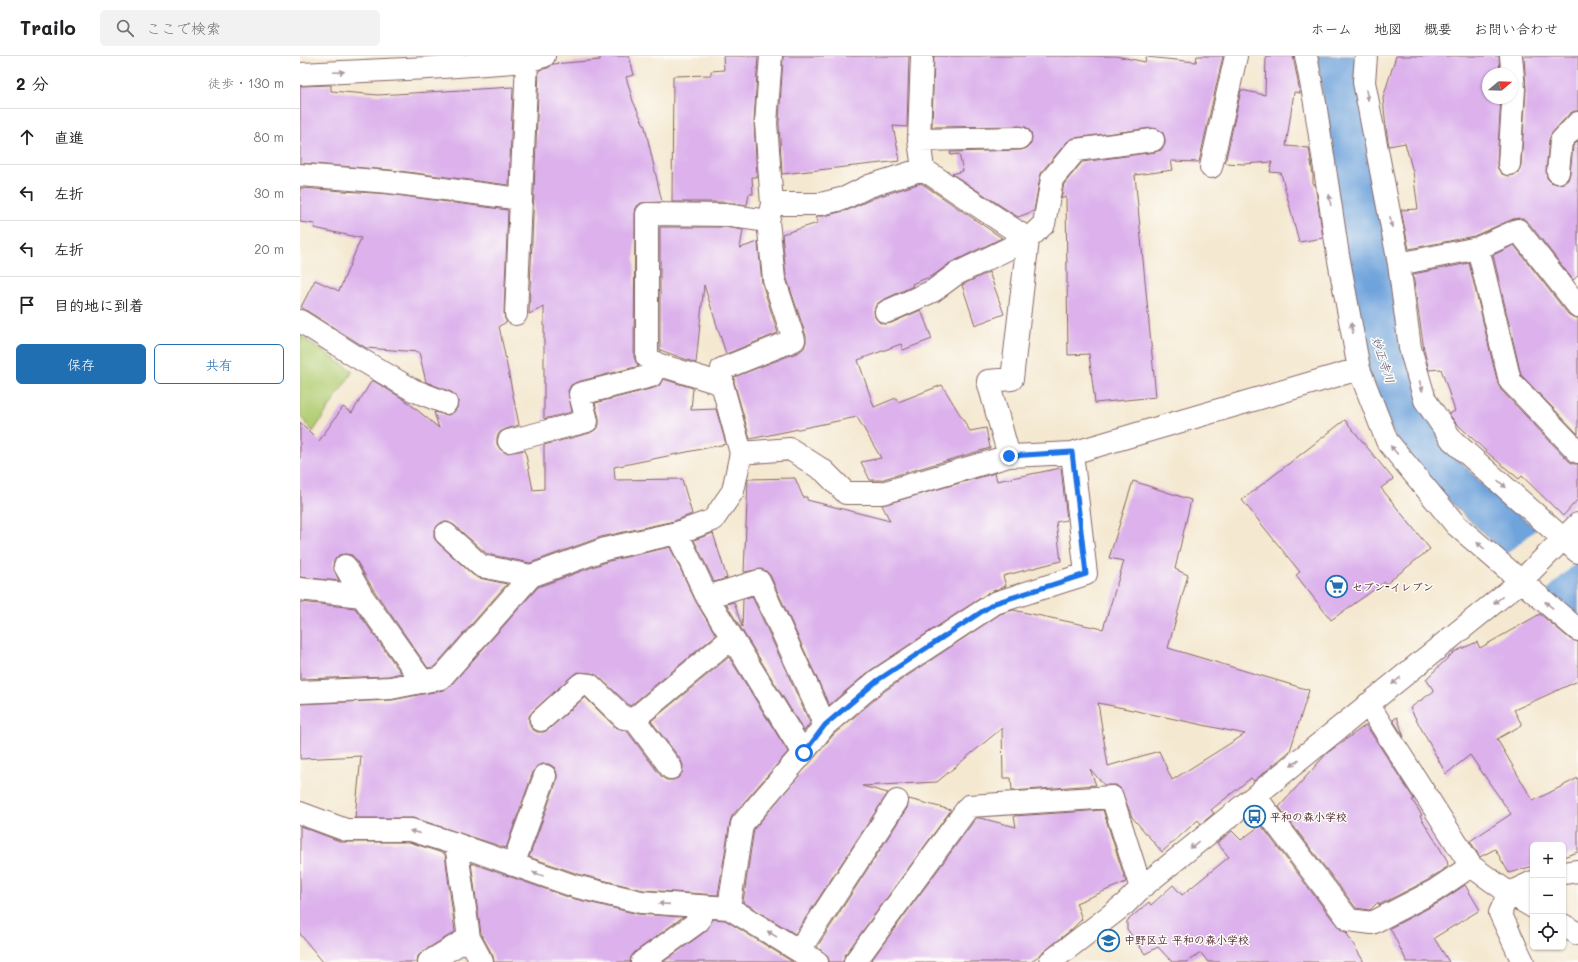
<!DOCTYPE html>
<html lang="ja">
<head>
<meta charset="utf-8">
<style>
	:root { --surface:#fff; --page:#f2f2f2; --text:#202124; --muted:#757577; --line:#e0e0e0; --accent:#1f6fb2 }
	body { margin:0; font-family:Mali,"Klee One",sans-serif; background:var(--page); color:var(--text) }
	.controls { position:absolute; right:12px; bottom:12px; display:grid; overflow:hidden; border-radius:6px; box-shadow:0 1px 3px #0004 }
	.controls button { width:36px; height:36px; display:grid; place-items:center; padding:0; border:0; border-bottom:1px solid var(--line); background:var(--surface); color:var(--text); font:20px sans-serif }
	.compass { position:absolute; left:1182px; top:12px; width:36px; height:36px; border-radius:50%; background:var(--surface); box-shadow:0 1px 3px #0004; rotate:71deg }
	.stop { position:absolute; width:12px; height:12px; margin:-9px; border:3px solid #1a73e8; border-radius:50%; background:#fff }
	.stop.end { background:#1a73e8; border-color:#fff; box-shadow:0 1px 4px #0008 }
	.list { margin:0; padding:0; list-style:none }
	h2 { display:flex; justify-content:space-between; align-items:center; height:52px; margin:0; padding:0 16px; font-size:17px }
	h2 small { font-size:13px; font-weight:400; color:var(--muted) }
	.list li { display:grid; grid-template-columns:26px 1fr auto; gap:12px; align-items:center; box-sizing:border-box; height:56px; padding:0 16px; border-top:1px solid var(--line) }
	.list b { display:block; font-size:15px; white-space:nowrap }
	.list em { font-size:13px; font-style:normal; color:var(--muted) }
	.actions { display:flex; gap:8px; padding:12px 16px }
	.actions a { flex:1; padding:9px 0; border:1px solid var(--accent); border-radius:6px; text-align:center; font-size:14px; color:var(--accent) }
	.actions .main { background:var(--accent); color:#fff }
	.icon { flex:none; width:22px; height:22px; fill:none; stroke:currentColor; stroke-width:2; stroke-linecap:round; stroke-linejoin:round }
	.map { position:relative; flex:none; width:1278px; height:906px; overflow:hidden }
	header { display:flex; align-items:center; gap:24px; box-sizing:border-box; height:56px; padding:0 20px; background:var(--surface); border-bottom:1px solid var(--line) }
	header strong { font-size:19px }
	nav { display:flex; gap:22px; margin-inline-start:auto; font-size:14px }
	.search { width:280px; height:36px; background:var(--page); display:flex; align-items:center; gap:10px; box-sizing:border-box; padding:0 14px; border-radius:6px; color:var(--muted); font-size:15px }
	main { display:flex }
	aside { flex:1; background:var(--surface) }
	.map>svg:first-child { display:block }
</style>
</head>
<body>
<header>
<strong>Trailo</strong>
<div class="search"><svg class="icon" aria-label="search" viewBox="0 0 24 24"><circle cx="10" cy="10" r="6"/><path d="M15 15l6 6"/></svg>ここで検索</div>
<nav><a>ホーム</a><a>地図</a><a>概要</a><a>お問い合わせ</a></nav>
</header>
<main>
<aside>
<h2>2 分<small>徒歩 · 130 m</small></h2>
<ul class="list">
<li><svg class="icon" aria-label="ahead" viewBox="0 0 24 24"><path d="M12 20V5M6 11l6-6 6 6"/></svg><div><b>直進</b></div><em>80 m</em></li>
<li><svg class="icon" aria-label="left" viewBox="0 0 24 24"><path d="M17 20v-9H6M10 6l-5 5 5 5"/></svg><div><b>左折</b></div><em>30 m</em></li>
<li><svg class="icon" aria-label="left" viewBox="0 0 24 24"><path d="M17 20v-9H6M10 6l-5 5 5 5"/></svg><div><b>左折</b></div><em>20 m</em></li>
<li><svg class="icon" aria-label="arrive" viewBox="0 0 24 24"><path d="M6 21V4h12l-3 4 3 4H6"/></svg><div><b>目的地に到着</b></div></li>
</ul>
<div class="actions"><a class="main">保存</a><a>共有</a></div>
</aside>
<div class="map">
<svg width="1278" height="906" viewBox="0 0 1278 906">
	<rect width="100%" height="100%" fill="#fdfcf7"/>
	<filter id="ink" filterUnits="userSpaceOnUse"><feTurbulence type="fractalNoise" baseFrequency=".025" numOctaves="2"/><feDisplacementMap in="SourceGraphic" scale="8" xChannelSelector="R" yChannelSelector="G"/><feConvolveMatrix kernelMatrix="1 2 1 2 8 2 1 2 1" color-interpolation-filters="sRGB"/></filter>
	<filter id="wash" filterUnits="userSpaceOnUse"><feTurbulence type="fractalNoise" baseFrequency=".012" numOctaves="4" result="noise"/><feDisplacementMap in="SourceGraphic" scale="16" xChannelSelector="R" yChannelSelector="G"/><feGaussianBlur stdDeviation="0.9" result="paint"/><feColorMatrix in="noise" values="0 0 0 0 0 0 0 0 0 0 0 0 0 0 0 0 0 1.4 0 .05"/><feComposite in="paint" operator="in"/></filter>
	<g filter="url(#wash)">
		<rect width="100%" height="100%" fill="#f4e8d0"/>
		<!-- green -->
		<path fill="#b2ce74" stroke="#7e7650" d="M 0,280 L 53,315 L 13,376 L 0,360 Z"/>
		<!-- water -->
		<path fill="#6ea3db" stroke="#5c6183" d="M 1017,0 L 1058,0 L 1101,293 L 1156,401 L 1189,435 L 1278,507 L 1278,561 L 1227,518 L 1126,423 L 1082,361 L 1061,307 Z"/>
		<!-- pier -->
		<path fill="#f4e8d0" d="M 1238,472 L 1278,505 L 1245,536 L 1205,500 Z"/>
		<g id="blocks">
			<!-- building -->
			<path fill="#dcb1ec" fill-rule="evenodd" d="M 300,0 L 329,0 L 334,19 L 326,21 L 333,45 L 345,71 L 362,146 L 341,147 L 336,151 L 335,158 L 334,301 L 336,306 L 339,310 L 277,326 L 271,329 L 268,335 L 272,356 L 244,363 L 244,251 L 229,258 L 239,14 L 248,12 L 253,8 L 300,4 Z
				M 423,0 L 458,0 L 454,66 L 457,121 L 452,121 L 453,138 L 449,138 L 447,149 L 425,146 L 372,146 L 373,20 L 411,19 L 411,15 L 424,14 Z
				M 483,0 L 609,0 L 607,71 L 593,70 L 600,105 L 482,118 L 479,67 Z
				M 634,0 L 816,0 L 845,6 L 846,1 L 896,6 L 897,0 L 923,0 L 899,106 L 871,105 L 873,114 L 835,119 L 856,341 L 795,347 L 789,298 L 768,299 L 766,141 L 761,143 L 764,128 L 782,106 L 855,96 L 861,94 L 865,88 L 865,83 L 863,77 L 858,73 L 851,72 L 774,82 L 767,86 L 742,115 L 740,121 L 734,155 L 718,161 L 652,118 L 663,115 L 659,98 L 651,99 L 650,96 L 721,94 L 727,92 L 731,88 L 732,81 L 731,76 L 726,71 L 720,70 L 632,71 Z
				M 966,0 L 993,0 L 1000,37 L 994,36 L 986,90 L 1009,92 L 1013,120 L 1013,128 L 1015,128 L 1023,182 L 999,186 L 981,117 L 970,116 L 972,106 L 944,108 L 925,107 L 941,34 L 965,39 Z
				M 1096,0 L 1199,0 L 1200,18 L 1188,18 L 1188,42 L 1201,42 L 1197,108 L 1198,113 L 1202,118 L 1209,120 L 1214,119 L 1219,115 L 1221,109 L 1226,34 L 1224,0 L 1278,0 L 1278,55 L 1274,55 L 1269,58 L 1252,77 L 1249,84 L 1246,115 L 1247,122 L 1251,126 L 1257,128 L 1264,127 L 1268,124 L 1270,117 L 1273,90 L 1278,85 L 1278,220 L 1273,224 L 1228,166 L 1224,163 L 1219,162 L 1213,163 L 1174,180 L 1109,193 L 1101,154 L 1118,153 L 1113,116 L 1105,87 L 1089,90 L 1086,72 L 1083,42 Z
				M 31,29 L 31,35 L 78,39 L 213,31 L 209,129 L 91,114 L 0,107 L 0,30 Z
				M 621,127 L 702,182 L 650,207 L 634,219 L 612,228 L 613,230 L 581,245 L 576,249 L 574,255 L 575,261 L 579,266 L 584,268 L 591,267 L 621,254 L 632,283 L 603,294 L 601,288 L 558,304 L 574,351 L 596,342 L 598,346 L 642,329 L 670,375 L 686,372 L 690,392 L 580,424 L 570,424 L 561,406 L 581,402 L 557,361 L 450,383 L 434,326 L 434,321 L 499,296 L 504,292 L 506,286 L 506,280 L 486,220 L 482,178 L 518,167 L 516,160 L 524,160 L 548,154 L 574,142 Z
				M 0,132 L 88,138 L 208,154 L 204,257 L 205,263 L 207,266 L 199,270 L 219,369 L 206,373 L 200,376 L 197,381 L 197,388 L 200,393 L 206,397 L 225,394 L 233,434 L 244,433 L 244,389 L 290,377 L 295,374 L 299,369 L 299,362 L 295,347 L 354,332 L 359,330 L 363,323 L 393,332 L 391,354 L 416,353 L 426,388 L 314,411 L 315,424 L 382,423 L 392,458 L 374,465 L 301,481 L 230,507 L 187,498 L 154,469 L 148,466 L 142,466 L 137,470 L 134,476 L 134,482 L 138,487 L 173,519 L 179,522 L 207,528 L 134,611 L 128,612 L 73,533 L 56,504 L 52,499 L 45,498 L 39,499 L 34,504 L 33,510 L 39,525 L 0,521 L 0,366 L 19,385 L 43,351 L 52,357 L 72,324 L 105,344 L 139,372 L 134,356 L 148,359 L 154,356 L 157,352 L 158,346 L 156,340 L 151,336 L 126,326 L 119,296 L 66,292 L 1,251 L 15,224 L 39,235 L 61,182 L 14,172 L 15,168 L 0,166 Z
				M 360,171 L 424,171 L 443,174 L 440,192 L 458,186 L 462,227 L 478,277 L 426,298 L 404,229 L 396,307 L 360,294 Z
				M 1214,189 L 1268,258 L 1273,261 L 1278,262 L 1278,378 L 1221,319 L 1193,199 Z
				M 1169,207 L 1198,328 L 1201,334 L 1269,405 L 1274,408 L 1278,408 L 1278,443 L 1263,460 L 1222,420 L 1219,423 L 1189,398 L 1155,366 L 1149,358 L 1155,355 L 1141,313 L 1129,314 L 1124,294 L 1113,218 Z
				M 689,216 L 704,258 L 675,269 L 662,229 Z
				M 1045,364 L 1093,423 L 1081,432 L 1130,493 L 1086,528 L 1085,526 L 1031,564 L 996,519 L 1000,516 L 942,444 Z
				M 761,412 L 767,464 L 756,466 L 761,505 L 703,520 L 706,530 L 688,537 L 571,614 L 529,649 L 470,519 L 466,515 L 461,513 L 444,516 L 448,423 L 495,422 L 503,441 L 507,441 L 507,444 L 590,465 L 582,449 L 695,417 L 697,425 Z
				M 833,425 L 891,444 L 875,513 L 888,519 L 868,592 L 1009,634 L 990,695 L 954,725 L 951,722 L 911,754 L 914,757 L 901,768 L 898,764 L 862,796 L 832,761 L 821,733 L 816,729 L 804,729 L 790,713 L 796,729 L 712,735 L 711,722 L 703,722 L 702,672 L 637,726 L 562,730 L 588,737 L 495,878 L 443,846 L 454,773 L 534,678 L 586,634 L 700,558 L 713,554 L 803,573 L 824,505 L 809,502 ZM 798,647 L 823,652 L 945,678 L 872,724 L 859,695 L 808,710 Z
				M 413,477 L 427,522 L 414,526 L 394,484 Z
				M 370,491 L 396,546 L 416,579 L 330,650 L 298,620 L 291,617 L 277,616 L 273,619 L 233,655 L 229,660 L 229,666 L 231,672 L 237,676 L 244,676 L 249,673 L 285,641 L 315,671 L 327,675 L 361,720 L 366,724 L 373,724 L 378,722 L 382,717 L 383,710 L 381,704 L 351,665 L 429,601 L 488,696 L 432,760 L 430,766 L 418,839 L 343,834 L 278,818 L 229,801 L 257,724 L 257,718 L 255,712 L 249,708 L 243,708 L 237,710 L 233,716 L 206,792 L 114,762 L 55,762 L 61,700 L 0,703 L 0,648 L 92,644 L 144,634 L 150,630 L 238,531 L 309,505 Z
				M 452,540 L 510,667 L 504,675 L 426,548 L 434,546 L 442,571 L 443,543 Z
				M 0,546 L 55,552 L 101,617 L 89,620 L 0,623 Z
				M 1240,558 L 1270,583 L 1278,586 L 1278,625 L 1214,654 L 1222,669 L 1197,683 L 1233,745 L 1278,722 L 1278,796 L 1263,801 L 1263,789 L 1233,789 L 1233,810 L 1209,817 L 1195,793 L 1180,801 L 1170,785 L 1211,758 L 1170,699 L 1146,718 L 1110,652 L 1134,635 L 1126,623 L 1154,596 L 1177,586 L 1180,592 Z
				M 1097,661 L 1104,681 L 1093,664 Z
				M 1066,669 L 1114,743 L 1112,744 L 1122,759 L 1120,760 L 1147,804 L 1148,810 L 1128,824 L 1079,849 L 1078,846 L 1070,854 L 1056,852 L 979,751 L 1027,697 Z
				M 609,743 L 651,754 L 545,899 L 543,906 L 529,906 L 528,900 L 517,891 L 607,752 Z
				M 803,754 L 826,826 L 776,847 L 782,863 L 771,874 L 731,906 L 570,906 L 676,762 L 680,762 L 716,771 L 714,760 Z
				M 961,769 L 1039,872 L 1043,875 L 1048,877 L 1047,878 L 1064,906 L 908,906 L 901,897 L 886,906 L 872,906 L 858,891 L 845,898 L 827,873 L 827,865 L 849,846 L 851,849 L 873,829 L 882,839 L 929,801 L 917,787 L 932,775 L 941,784 Z
				M 0,770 L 42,786 L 109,786 L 145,798 L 155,876 L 122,896 L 118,900 L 117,906 L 23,906 L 0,878 Z
				M 171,807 L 271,842 L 338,858 L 383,861 L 335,896 L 331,901 L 330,906 L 194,906 L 193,900 L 181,878 Z
				M 1165,829 L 1180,854 L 1134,882 L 1149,906 L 1107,906 L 1090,872 L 1140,846 Z
				M 412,863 L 425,864 L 493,906 L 363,906 L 406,875 Z"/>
		</g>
	</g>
	<g filter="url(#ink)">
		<use href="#blocks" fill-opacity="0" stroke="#866565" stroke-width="1"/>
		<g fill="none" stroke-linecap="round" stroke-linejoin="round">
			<defs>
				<path id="minor" d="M 622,0 L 619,84 L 623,113 L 728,183 L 712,323 L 688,325 L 709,400 L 772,397 L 1059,313
					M 1006,0 L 1015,47 L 1038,199 L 1059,313 L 1087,385 L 1156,469 L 1278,574
					M 1066,0 L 1064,26 L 1099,208 L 1110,292 L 1125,344 L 1152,384 L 1278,496
					M 0,18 L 128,12 L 227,5 L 244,0
					M 619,84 L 720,82
					M 1209,108 L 1214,33 L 1211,0
					M 911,111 L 936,0
					M 1258,116 L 1261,85 L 1278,67
					M 0,119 L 89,126 L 221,143
					M 472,148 L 521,148 L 545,142 L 569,130 L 623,113
					M 1178,192 L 1210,325 L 1278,396
					M 1099,208 L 1178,192 L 1218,174 L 1278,250
					M 586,256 L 633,235 L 656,218 L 728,183 L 744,168 L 752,123 L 776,94 L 853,84
					M 216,258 L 227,5
					M 0,265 L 55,300 L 113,334 L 146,347
					M 422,328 L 357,308 L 347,301 L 347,158 L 425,159 L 468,165
					M 209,385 L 287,365 L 280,338 L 351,320 L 357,308
					M 441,397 L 490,393 L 524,415 L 546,437 L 582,437 L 709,400
					M 377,477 L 407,541 L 503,697
					M 146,478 L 181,510 L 231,520
					M 45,510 L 62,540 L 123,626
					M 0,533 L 62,540
					M 407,541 L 459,525 L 525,669
					M 0,636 L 91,632 L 141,622 L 231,520 L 305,493 L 377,477 L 413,464 L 433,435 L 441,397 L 422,328 L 422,313 L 494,284 L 474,223 L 468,165 L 472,148 L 466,67 L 471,0
					M 1068,648 L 1171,810 L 1209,837 L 1233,851
					M 241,664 L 281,628 L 290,629 L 324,662 L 334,663
					M 371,712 L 334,663 L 432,582
					M 955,740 L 1049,864 L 1072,867 L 1134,835 L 1171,810
					M 0,757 L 46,774 L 111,774 L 156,788 L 274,830 L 341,846 L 429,852 L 517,906
					M 156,788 L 169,882 L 182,906
					M 213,809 L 245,720
					M 1263,817 L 1278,815
					M 429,852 L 442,768 L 503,697 L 525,669 L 578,624 L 695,547 L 786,518 L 772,397
					M 1263,869 L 1278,878
					M 499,895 L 597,745
					M 129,906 L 169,882
					M 342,906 L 399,865 L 403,851
					M 555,906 L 669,750 L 812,741 L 841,832
					M 750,906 L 825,848 L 841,832 L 1221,525 L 1278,468
					M 1223,906 L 1200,857 L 1209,837 L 1233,826"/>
			</defs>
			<!-- minor casing -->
			<use href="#minor" stroke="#866565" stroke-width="24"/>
			<!-- minor -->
			<use href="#minor" stroke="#fff" stroke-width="22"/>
		</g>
		<!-- one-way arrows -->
		<defs><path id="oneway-solid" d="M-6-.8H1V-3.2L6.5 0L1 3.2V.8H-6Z"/></defs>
		<g fill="#ae9aa0">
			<use href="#oneway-solid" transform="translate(39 16) rotate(-3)"/>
			<use href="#oneway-solid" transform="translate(1067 39) rotate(79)"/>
			<use href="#oneway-solid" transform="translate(1030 144) rotate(-98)"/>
			<use href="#oneway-solid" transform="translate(1091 166) rotate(79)"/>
			<use href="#oneway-solid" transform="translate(1052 272) rotate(-101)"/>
			<use href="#oneway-solid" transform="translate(1121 330) rotate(74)"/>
			<use href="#oneway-solid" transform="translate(1094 394) rotate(-130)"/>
			<use href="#oneway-solid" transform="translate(1202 428) rotate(41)"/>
			<use href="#oneway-solid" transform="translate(1181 490) rotate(-139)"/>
			<use href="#oneway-solid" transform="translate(1198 544) rotate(142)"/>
			<use href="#oneway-solid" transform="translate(1249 549) rotate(-140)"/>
			<use href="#oneway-solid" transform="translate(1096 625) rotate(141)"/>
			<use href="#oneway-solid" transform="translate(995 707) rotate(141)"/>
			<use href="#oneway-solid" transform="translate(115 776) rotate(-166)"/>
			<use href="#oneway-solid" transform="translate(894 789) rotate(141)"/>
			<use href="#oneway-solid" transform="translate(238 818) rotate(-160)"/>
			<use href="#oneway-solid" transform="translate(364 848) rotate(-176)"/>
			<use href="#oneway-solid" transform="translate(472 878) rotate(-148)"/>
		</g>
	</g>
	<g fill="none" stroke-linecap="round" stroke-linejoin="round" filter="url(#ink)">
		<!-- route -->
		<path stroke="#1a73e8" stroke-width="5" d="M 504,697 L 525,669 L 578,624 L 695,547 L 786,518 L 772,396 L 709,400"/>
	</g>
	<!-- icons -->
	<defs>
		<symbol id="supermarket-ring" viewBox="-11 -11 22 22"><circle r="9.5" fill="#fdfcf7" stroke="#1f6fb2" stroke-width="1.5"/><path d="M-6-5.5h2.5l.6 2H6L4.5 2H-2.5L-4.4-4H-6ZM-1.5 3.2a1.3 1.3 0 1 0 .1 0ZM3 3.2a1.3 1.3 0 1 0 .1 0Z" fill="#1f6fb2"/></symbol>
		<symbol id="bus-ring" viewBox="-11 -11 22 22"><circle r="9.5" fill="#fdfcf7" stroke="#1f6fb2" stroke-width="1.5"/><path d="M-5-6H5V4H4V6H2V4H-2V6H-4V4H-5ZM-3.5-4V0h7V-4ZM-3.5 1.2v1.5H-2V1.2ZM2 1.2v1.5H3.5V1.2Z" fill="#1f6fb2"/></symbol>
		<symbol id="school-ring" viewBox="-11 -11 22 22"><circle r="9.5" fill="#fdfcf7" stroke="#1f6fb2" stroke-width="1.5"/><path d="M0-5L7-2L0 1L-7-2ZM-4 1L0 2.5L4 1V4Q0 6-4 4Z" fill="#1f6fb2"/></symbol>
	</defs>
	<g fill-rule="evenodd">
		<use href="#supermarket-ring" x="1024" y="518" width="25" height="25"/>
		<use href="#bus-ring" x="942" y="748" width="25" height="25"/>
		<use href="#school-ring" x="796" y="872" width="25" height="25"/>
	</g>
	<g text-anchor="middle" stroke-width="3" stroke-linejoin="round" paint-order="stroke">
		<!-- poi labels -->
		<g font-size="11" font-weight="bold" fill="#4a1f2b" stroke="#fdfcf7" text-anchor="start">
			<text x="1052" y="535">セブン-イレブン</text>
			<text x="970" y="765">平和の森小学校</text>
			<text x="824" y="888">中野区立 平和の森小学校</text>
		</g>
		<!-- water labels -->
		<g font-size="12" font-style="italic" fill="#585471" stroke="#fdfcf7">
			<text transform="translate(1083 304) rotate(72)" y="4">妙正寺川</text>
		</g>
	</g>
</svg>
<div class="controls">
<button>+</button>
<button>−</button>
<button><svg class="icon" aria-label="locate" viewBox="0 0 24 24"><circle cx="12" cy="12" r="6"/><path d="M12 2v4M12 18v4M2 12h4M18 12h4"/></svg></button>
</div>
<svg class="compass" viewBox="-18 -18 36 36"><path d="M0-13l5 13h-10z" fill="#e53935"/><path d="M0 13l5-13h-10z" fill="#757577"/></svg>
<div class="stop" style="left:504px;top:697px"></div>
<div class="stop end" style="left:709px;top:400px"></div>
</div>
</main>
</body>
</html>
